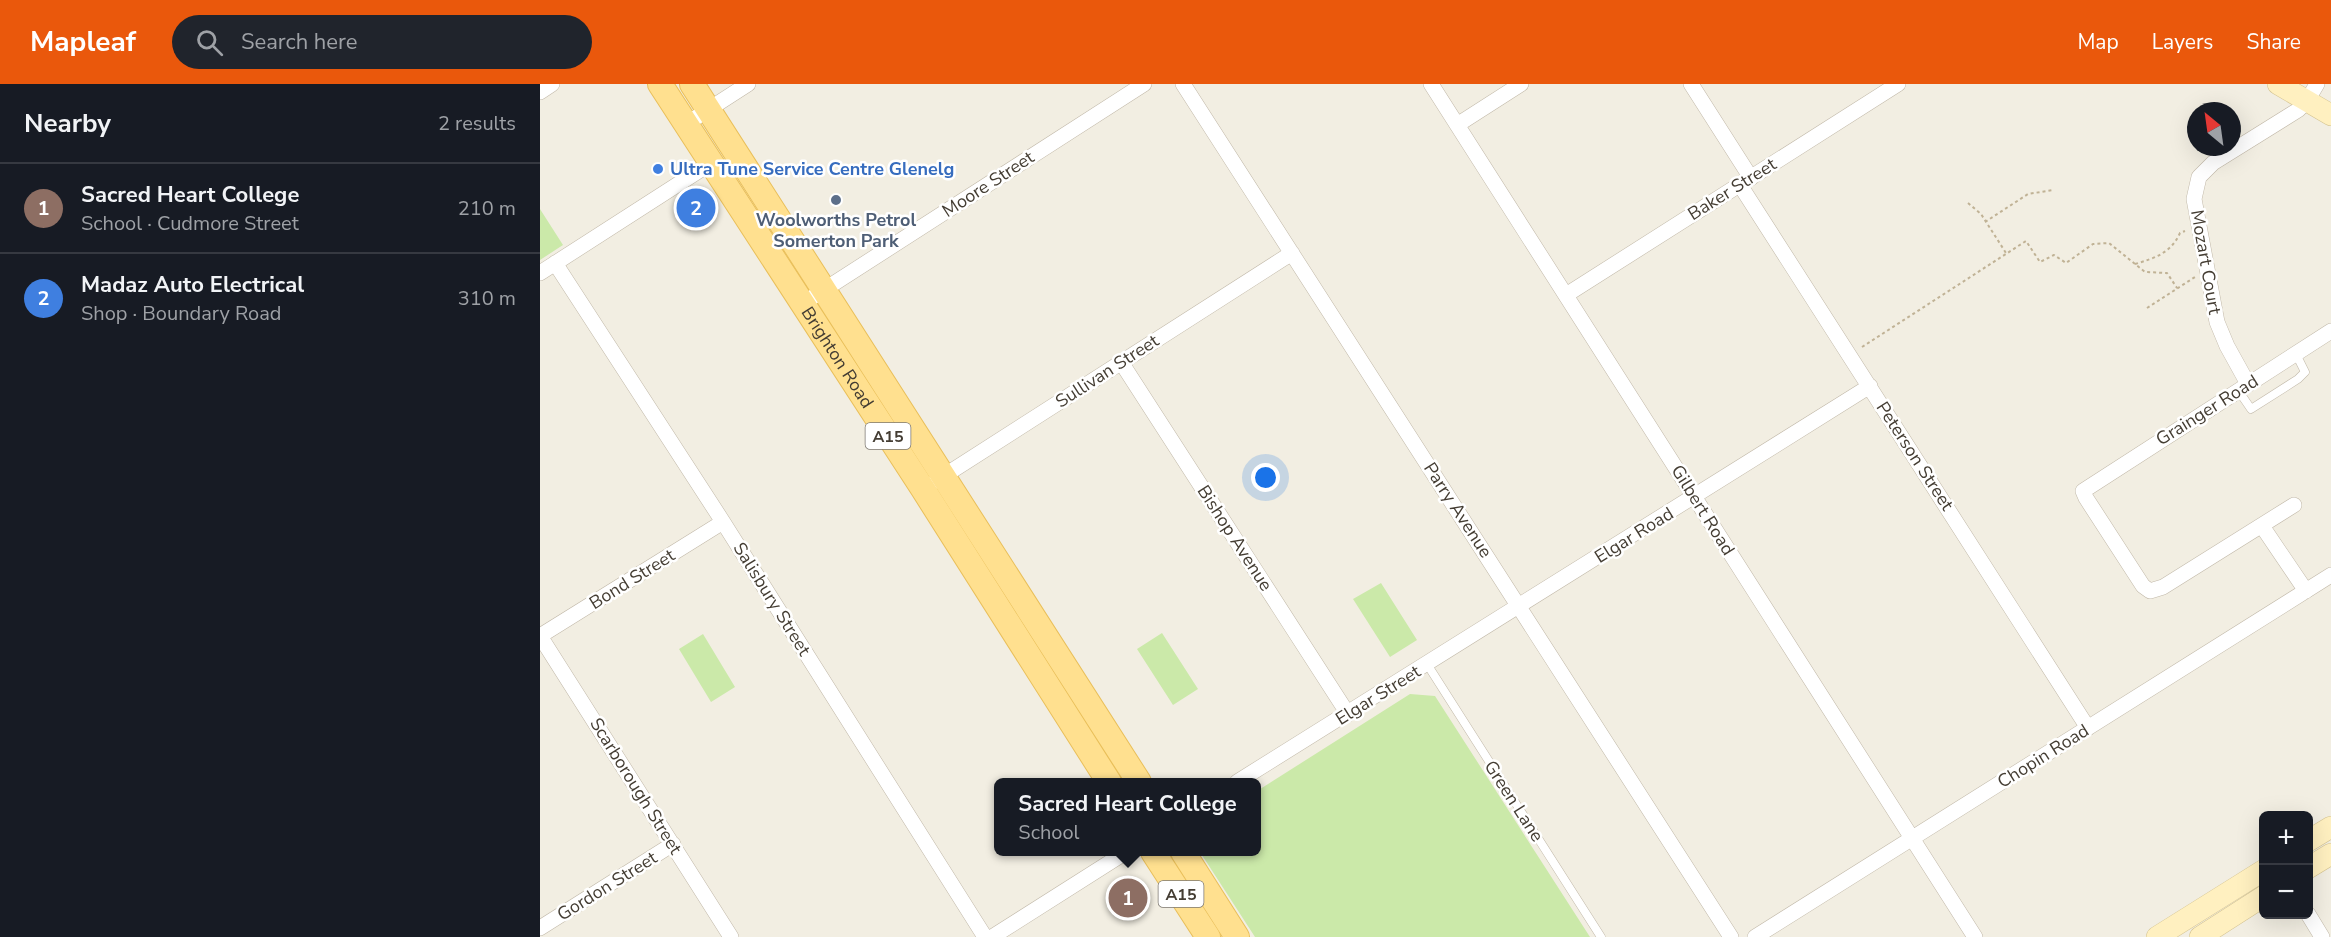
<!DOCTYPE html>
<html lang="en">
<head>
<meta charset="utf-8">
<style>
	:root { --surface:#171b24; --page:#20242c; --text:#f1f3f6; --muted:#9ea1a6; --line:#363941; --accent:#ea580c }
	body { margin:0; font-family:"Nunito Sans",sans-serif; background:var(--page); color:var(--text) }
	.controls { position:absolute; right:18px; bottom:18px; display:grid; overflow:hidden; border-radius:9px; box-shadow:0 6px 24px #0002 }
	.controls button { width:54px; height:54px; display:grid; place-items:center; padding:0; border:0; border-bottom:2px solid var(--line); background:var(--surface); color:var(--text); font:30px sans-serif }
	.compass { position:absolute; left:1647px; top:18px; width:54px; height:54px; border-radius:50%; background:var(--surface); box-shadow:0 6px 24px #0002; rotate:331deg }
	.you { position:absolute; left:726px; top:394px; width:21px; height:21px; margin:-15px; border:4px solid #fff; border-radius:50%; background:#1a73e8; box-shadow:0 0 0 9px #1a73e833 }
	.badge { display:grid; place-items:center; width:39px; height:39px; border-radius:50%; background:var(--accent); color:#fff; font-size:20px; font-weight:700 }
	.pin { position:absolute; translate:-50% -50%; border:3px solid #fff; box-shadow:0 2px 6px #0006 }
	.popup { position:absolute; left:454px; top:694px; width:267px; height:78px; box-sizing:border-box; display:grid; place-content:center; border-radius:9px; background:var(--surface); filter:drop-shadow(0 2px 4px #0005); font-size:20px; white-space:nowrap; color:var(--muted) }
	.popup b { font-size:22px; color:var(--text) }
	.popup::after { content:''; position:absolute; left:50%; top:100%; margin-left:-12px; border:12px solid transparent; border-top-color:var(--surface) }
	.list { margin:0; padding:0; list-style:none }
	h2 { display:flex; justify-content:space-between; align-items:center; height:78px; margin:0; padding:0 24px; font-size:26px }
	h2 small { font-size:20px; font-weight:400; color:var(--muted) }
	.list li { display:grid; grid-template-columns:39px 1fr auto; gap:18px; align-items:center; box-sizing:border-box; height:90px; padding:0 24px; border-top:2px solid var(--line) }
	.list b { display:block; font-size:22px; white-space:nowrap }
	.list p { margin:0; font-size:20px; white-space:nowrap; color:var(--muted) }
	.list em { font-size:20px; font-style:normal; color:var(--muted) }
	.icon { flex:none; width:33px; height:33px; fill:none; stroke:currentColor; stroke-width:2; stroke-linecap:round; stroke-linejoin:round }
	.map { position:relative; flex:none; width:1791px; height:853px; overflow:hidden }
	header { display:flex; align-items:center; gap:36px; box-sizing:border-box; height:84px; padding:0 30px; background:var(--accent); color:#fff }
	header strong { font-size:28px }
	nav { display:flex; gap:33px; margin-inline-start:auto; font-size:21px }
	.search { width:420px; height:54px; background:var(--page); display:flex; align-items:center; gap:15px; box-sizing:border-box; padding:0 21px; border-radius:33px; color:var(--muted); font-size:22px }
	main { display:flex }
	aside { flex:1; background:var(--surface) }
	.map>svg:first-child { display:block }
</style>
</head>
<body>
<header>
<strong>Mapleaf</strong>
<div class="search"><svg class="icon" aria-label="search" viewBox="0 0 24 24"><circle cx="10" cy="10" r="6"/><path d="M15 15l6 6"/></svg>Search here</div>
<nav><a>Map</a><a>Layers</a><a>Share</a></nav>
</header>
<main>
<aside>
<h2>Nearby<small>2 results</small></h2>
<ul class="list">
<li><span class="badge" style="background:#8d6e63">1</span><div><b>Sacred Heart College</b><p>School · Cudmore Street</p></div><em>210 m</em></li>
<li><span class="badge" style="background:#3f7fe0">2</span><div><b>Madaz Auto Electrical</b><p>Shop · Boundary Road</p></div><em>310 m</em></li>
</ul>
</aside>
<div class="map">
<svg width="1791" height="853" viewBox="0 0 1791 853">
	<rect width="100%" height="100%" fill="#f2eee2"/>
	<!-- green -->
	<path fill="#cbe9a9" d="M 0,125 L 23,161 L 0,176 Z
		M 841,499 L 877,556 L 850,573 L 813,515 Z
		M 622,549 L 658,605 L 633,621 L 597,565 Z
		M 163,550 L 195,603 L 171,618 L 139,565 Z
		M 870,610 L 895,612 L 1050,853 L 715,853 L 660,768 L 717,768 L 717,707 Z"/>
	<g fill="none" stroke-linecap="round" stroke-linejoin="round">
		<defs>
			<path id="service" d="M 1698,306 L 1711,325 L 1758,295 L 1765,288 L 1756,270
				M 887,580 L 1061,853"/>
			<path id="minor" d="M 643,0 L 1191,853
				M 891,0 L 1435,853
				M 1151,0 L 1211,94
				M 0,8 L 12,0
				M 146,40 L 208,0
				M 917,41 L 981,0
				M 1200,101 L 1548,644
				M 15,179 L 183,438 L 445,853
				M 0,189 L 171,79
				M 1026,211 L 1358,0
				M 262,220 L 604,0
				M 581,278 L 808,630
				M 1708,300 L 1687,262 L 1677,238 L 1654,115 L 1659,93 L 1673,79 L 1758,26 L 1767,17 L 1777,0
				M 396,397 L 752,169
				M 1754,421 L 1623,503 L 1610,507 L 1603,502 L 1546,414 L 1543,407 L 1791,247
				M 1722,442 L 1766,507
				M 0,552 L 191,853
				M 0,552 L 183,438
				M 697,698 L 1330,302
				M 1768,830 L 1782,853
				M 0,844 L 133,760
				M 452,853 L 586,768
				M 1215,853 L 1791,491"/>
			<path id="secondary" d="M 1738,0 L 1791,31
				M 1768,757 L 1791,743
				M 1768,784 L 1791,770
				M 1617,853 L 1724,786
				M 1660,853 L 1724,812"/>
			<g id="primary">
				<path id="s1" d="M 120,0 L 383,405 L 569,698"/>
				<path d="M 152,0 L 599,698"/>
				<path d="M 613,768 L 668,853"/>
				<path d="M 643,768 L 697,853"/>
			</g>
		</defs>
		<!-- service casing -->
		<use href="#service" stroke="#c1b8a8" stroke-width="9"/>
		<!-- minor casing -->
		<use href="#minor" stroke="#c1b8a8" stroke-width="16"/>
		<!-- secondary casing -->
		<use href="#secondary" stroke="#d4c390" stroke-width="22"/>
		<!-- primary casing -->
		<use href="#primary" stroke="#e9bf5a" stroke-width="26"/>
		<!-- path -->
		<path stroke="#c0b295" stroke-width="2" stroke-dasharray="3 3" stroke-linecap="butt" d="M 1428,119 L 1441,130 L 1466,169
			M 1445,138 L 1488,110 L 1513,106
			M 1595,180 C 1615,174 1631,169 1640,149 L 1645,147
			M 1607,224 L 1655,193
			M 1322,263 L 1486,157 L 1500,178 L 1514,171 L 1526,179 L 1553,160 L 1569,159 L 1605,188 L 1627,189 L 1637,204"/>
		<!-- service -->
		<use href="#service" stroke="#fff" stroke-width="8"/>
		<!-- minor -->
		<use href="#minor" stroke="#fff" stroke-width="15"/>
		<!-- secondary -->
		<use href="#secondary" stroke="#fff0c0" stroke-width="21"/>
		<!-- primary -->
		<use href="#primary" stroke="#ffe08f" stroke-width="24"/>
	</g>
	<!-- markers -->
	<circle fill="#3f7fe0" stroke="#fff" stroke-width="2" cx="118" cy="85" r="6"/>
	<circle fill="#5c6f8a" stroke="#fff" stroke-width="2" cx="296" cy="116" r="6"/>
	<g text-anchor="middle" stroke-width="5" stroke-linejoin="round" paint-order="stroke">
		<!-- shield labels -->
		<g fill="#fff" stroke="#7c7770" stroke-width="1.5">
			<rect x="325.5" y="339" width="45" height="26" rx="4.5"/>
			<rect x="618.5" y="797" width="45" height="26" rx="4.5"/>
		</g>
		<g font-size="16" font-weight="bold" fill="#443d33">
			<text x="348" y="358">A15</text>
			<text x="641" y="816">A15</text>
		</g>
		<!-- shop labels -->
		<g font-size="18" font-weight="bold" fill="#366cbe" stroke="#fff" text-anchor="start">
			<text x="130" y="91">Ultra Tune Service Centre Glenelg</text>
		</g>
		<!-- street labels -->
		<g font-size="18" fill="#443d33" stroke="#fff">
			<text transform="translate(448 100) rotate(-33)" y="6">Moore Street</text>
			<text transform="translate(1192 105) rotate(-32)" y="6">Baker Street</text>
			<text transform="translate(1666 178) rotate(80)" y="6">Mozart Court</text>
			<text dy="6" stroke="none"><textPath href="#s1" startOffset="326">Brighton Road</textPath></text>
			<text transform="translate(567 287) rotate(-33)" y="6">Sullivan Street</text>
			<text transform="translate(1667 326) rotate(-32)" y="6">Grainger Road</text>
			<text transform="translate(1375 372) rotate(57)" y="6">Peterson Street</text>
			<text transform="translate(918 426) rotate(57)" y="6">Parry Avenue</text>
			<text transform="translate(1163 426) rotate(58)" y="6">Gilbert Road</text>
			<text transform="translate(1094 451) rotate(-32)" y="6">Elgar Road</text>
			<text transform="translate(695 454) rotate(57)" y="6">Bishop Avenue</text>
			<text transform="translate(92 495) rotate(-32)" y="6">Bond Street</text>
			<text transform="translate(232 515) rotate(58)" y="6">Salisbury Street</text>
			<text transform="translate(838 611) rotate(-32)" y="6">Elgar Street</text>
			<text transform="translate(1503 672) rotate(-32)" y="6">Chopin Road</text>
			<text transform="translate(96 702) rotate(58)" y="6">Scarborough Street</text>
			<text transform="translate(974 717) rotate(57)" y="6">Green Lane</text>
			<text transform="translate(67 802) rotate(-32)" y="6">Gordon Street</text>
		</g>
		<!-- service labels -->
		<g font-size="18" font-weight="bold" fill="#4e5e75" stroke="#fff">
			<text x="296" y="142">Woolworths Petrol<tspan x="296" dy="21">Somerton Park</tspan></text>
		</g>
	</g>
</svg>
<div class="controls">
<button>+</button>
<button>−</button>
</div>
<svg class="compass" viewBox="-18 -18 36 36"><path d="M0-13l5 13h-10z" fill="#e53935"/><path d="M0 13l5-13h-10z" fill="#9ea1a6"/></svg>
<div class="you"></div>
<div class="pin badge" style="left:588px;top:814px;background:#8d6e63">1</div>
<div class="popup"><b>Sacred Heart College</b>School</div>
<div class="pin badge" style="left:156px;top:124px;background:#3f7fe0">2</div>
</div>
</main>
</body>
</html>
